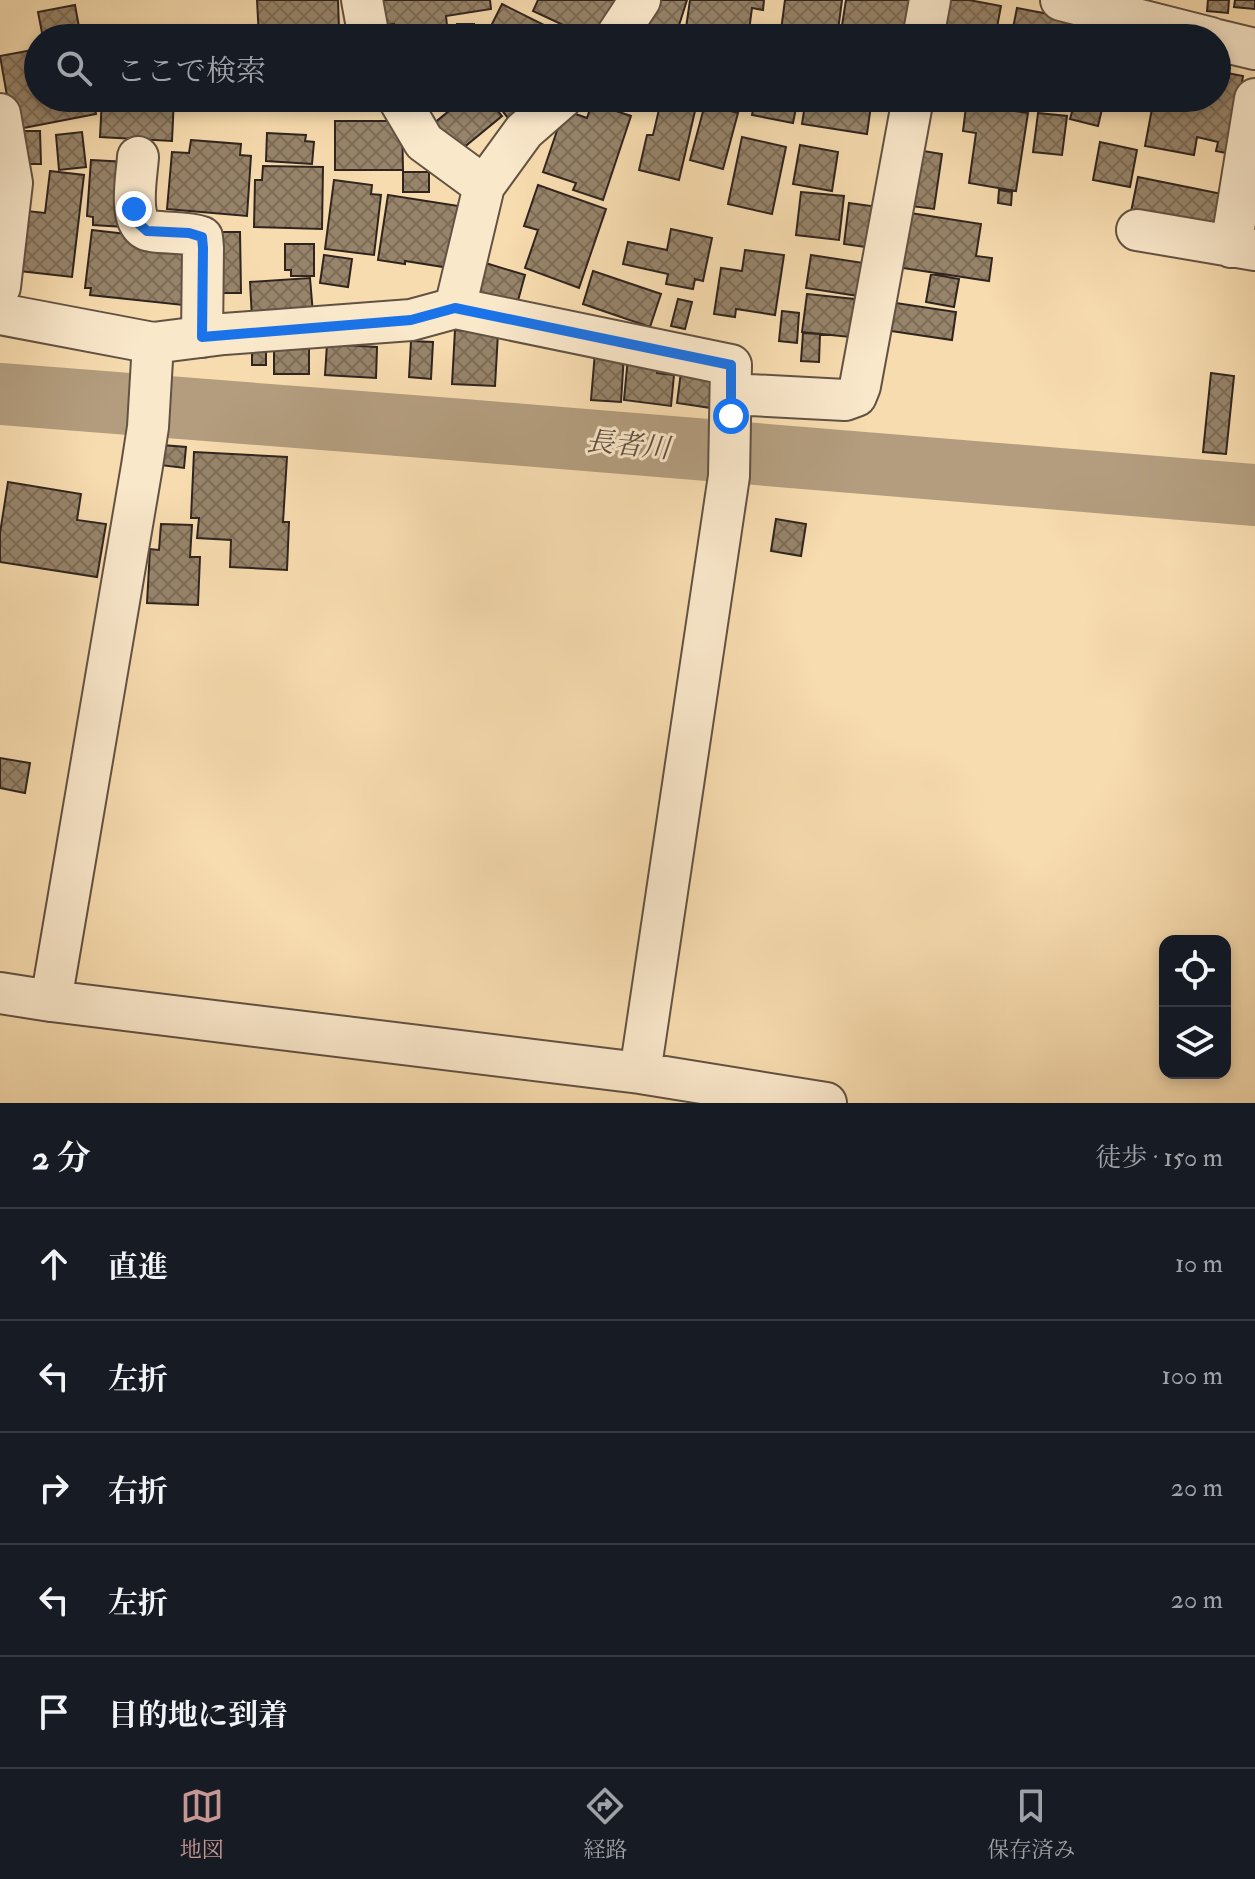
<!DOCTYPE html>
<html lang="ja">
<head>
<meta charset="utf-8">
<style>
	:root { --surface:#171b24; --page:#242831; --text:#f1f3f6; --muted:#9ea1a6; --line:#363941; --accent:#c59692 }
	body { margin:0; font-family:"IM FELL Double Pica","Noto Serif JP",serif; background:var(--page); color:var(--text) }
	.controls { position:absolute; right:24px; bottom:24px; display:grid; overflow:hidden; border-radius:16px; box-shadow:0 4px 12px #0003 }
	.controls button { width:72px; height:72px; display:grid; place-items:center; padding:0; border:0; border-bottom:2px solid var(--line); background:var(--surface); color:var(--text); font:40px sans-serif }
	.stop { position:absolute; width:24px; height:24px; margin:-18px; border:6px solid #1a73e8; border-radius:50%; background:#fff }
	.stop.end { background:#1a73e8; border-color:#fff; box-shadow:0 2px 8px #0008 }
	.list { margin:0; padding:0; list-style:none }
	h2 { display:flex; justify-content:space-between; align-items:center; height:104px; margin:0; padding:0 32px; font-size:34px }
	h2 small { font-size:26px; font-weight:400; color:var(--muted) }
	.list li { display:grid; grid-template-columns:52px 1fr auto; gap:24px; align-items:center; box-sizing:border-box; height:112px; padding:0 32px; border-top:2px solid var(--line) }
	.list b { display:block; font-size:30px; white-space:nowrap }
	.list em { font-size:26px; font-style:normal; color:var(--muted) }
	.icon { flex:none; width:44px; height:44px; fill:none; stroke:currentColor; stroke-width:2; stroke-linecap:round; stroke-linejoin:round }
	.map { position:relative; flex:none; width:1255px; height:1103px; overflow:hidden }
	.search { position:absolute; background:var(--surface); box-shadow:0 4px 12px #0003; left:24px; right:24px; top:24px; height:88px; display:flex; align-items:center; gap:20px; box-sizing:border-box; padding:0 28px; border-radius:44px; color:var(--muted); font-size:30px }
	.sheet { height:664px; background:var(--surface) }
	nav { display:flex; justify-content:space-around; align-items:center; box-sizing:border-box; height:112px; border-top:2px solid var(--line); background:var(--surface); font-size:22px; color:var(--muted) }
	nav a { display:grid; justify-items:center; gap:4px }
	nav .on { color:var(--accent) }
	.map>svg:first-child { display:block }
</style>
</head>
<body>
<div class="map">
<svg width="1255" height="1103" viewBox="0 0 1255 1103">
	<defs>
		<pattern id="building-cross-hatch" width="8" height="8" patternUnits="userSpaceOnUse" patternTransform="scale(2)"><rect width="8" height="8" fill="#97846a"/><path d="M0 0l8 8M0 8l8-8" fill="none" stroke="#7c6c57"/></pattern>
	</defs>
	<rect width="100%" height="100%" fill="#f7dcaf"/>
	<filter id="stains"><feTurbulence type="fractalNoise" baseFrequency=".0025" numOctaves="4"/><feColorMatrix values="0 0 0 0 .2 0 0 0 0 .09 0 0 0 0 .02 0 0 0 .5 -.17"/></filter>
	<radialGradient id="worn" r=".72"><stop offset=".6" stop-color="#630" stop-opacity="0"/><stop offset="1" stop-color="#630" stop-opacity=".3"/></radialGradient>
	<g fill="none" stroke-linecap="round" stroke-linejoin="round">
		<!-- river -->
		<path stroke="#b39d7e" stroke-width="62" d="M 0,394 L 463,430 L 1255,495"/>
	</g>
	<!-- building -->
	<path fill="url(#building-cross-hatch)" stroke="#30241f" stroke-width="2" d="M 257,0 L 338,0 L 339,29 L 291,32 L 292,38 L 259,38 Z
		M 383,0 L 490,0 L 491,9 L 446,16 L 447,26 L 395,33 L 394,24 L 387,25 Z
		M 538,0 L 617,0 L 599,38 L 591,38 L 533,11 Z
		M 654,0 L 687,0 L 675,38 L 667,38 L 635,27 Z
		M 690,0 L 764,0 L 763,10 L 752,8 L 748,38 L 693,38 L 694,29 L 686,28 Z
		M 785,0 L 842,0 L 837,38 L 780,38 Z
		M 846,0 L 921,0 L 916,38 L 871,33 L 871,38 L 840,38 Z
		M 941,0 L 969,0 L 1001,6 L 995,38 L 934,38 Z
		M 1208,0 L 1229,0 L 1228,13 L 1207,11 Z
		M 1235,0 L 1255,0 L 1255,9 L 1234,7 Z
		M 502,4 L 570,38 L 485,38 Z
		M 75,5 L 81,38 L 43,38 L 38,12 Z
		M 1017,8 L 1091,22 L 1088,38 L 1011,38 Z
		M 457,24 L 474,24 L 474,38 L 422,38 L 450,38 L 450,34 L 457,34 Z
		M 38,49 L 38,98 L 93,98 L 96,114 L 13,130 L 0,56 Z
		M 1217,71 L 1243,76 L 1242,82 L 1255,84 L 1236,155 L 1216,151 L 1218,142 L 1197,137 L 1194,155 L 1145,146 L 1154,98 L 1217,98 Z
		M 102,98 L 174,98 L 172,141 L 100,137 Z
		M 413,98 L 460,98 L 447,109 L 440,101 L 425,113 Z
		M 465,98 L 487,98 L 502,116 L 457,153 L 433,124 Z
		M 497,98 L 521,98 L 529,108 L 511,122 L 494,100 Z
		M 649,98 L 698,98 L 679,180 L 639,170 L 647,135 L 653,135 L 661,101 Z
		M 755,98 L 781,98 L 781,99 L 797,103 L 793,123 L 752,115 Z
		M 806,98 L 872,98 L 867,134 L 802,124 Z
		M 1033,98 L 1068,98 L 1066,106 L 1032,99 Z
		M 1076,98 L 1094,98 L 1104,101 L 1098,126 L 1070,119 Z
		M 1107,98 L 1148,98 L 1145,107 Z
		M 592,103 L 631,116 L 603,200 L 573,190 L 576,183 L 543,172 L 564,110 L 587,118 Z
		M 705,104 L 738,113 L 723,169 L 690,160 Z
		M 980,106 L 1028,113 L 1016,191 L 969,183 L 976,133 L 963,131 L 966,107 L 979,109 Z
		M 1038,113 L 1067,116 L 1062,155 L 1033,152 Z
		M 335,121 L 402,121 L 403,170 L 335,170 Z
		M 17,131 L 40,131 L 41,164 L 18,164 Z
		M 82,132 L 86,167 L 59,170 L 56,135 Z
		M 267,133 L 306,135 L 305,141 L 314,142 L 312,164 L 266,161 Z
		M 742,137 L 786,147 L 772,214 L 728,204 Z
		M 191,140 L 241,144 L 240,155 L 251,156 L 247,216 L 167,209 L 172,152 L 189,153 Z
		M 1100,142 L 1137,150 L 1130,187 L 1093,180 Z
		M 800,145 L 838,152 L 832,191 L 793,184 Z
		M 911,149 L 942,154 L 934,209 L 903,205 Z
		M 91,160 L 128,162 L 124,227 L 93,225 L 93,217 L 87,216 Z
		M 263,166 L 323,167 L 322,229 L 254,227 L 255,180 L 262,180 Z
		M 50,171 L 84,175 L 72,277 L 11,270 L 18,210 L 45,213 Z
		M 403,172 L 429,172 L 429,192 L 403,192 Z
		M 1138,177 L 1222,194 L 1214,234 L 1130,217 Z
		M 334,180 L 372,185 L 371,194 L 381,195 L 374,255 L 325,249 Z
		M 538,185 L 606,209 L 579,288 L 525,268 L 538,230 L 524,226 Z
		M 999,190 L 1012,192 L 1011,205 L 998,203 Z
		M 801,192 L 844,196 L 839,240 L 796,235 Z
		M 388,195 L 465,207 L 456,269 L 405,261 L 405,264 L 378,260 Z
		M 849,203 L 886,208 L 880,249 L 844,244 Z
		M 904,212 L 981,224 L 976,256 L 992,258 L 989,281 L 896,267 Z
		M 671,229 L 712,238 L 703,281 L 695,279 L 693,289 L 666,284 L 668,274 L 623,264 L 628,242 L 667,250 Z
		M 92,230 L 144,236 L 189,253 L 183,305 L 90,295 L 91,288 L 85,288 Z
		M 210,232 L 240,232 L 241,293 L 210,293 Z
		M 285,244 L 314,244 L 314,276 L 291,276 L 291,270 L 285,270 Z
		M 745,250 L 784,255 L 775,315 L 736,309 L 735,317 L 714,314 L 721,268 L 742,271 Z
		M 324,255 L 352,259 L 348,287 L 320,283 Z
		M 811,255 L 870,264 L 865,297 L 806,288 Z
		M 479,261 L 525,275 L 516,308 L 469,295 Z
		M 593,271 L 661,294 L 650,327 L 583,304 Z
		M 931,274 L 959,279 L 954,307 L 926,302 Z
		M 310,278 L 313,314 L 252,318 L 250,282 Z
		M 807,294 L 864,300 L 860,338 L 802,332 Z
		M 678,299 L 692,302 L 685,329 L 671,326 Z
		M 889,302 L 956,312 L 952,340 L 884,330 Z
		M 782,311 L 799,313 L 797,343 L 779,341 Z
		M 455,330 L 498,333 L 495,386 L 452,384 Z
		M 803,333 L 820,334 L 819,362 L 801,361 Z
		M 411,341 L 433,342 L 431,379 L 409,377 Z
		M 327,344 L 377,347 L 376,378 L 325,375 Z
		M 274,346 L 309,346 L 309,374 L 274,374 Z
		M 252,348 L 266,348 L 266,365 L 252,365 Z
		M 595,352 L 624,354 L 621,402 L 591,400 Z
		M 628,357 L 658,360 L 657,373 L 674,375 L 671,406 L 624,400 Z
		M 681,372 L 715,377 L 711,408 L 677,403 Z
		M 1211,373 L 1234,376 L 1226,454 L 1203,452 Z
		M 162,445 L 186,447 L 184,468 L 160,465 Z
		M 194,452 L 287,457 L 283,522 L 289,522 L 287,570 L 230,567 L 231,540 L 197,538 L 199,518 L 191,518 Z
		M 8,482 L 81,494 L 77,520 L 106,524 L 97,577 L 0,562 L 0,533 Z
		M 776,519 L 806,524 L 801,556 L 771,551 Z
		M 161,524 L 192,525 L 190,557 L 200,557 L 198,605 L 147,603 L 150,549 L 159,550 Z
		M 0,758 L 30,763 L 25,793 L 0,788 Z"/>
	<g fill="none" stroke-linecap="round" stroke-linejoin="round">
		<defs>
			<path id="minor" d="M 362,0 L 369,38
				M 1061,0 L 1211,38
				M 615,38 L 640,0
				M 923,38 L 930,0
				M 1217,40 L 1255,49
				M 398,98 L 424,142 L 484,186
				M 0,114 L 12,183 L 0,287
				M 138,157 C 137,175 126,228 151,231 C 169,234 185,231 202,237 L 203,248 L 202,337
				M 1137,230 L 1255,250
				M 1231,247 L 1255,99
				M 455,308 L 484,186 L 524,131 L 562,98
				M 0,314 L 153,343 L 224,334 L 411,320 L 455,308 L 731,365 L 729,476 L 640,1073
				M 731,394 L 845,400 L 856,396 L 860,386 L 913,98
				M 0,993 L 51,1001 L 640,1073 L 826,1103
				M 51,1001 L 142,466 L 148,427 L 153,343"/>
		</defs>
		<!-- minor casing -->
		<use href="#minor" stroke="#625243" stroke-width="44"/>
		<!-- minor -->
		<use href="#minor" stroke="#fae8cb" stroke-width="40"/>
	</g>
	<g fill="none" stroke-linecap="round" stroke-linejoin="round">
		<!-- route -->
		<path stroke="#1a73e8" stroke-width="10" d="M 134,209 L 138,223 L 147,231 L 189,233 L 202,237 L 203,248 L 202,337 L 411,320 L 455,308 L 731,365 L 731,416"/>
	</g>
	<g text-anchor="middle" stroke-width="6" stroke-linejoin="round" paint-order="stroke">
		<!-- water labels -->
		<g font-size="28" font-style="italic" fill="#5e4e40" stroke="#fae8cb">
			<text transform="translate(628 444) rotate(5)" y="10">長者川</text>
		</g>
	</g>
	<rect width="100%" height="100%" filter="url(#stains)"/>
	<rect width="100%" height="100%" fill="url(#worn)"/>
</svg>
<div class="controls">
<button><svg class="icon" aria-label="locate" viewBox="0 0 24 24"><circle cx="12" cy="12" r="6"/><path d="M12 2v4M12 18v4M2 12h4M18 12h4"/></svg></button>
<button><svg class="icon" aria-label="layers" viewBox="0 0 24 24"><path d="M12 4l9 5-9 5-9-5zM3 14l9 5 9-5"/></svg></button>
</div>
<div class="stop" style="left:731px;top:416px"></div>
<div class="stop end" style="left:134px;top:209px"></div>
<div class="search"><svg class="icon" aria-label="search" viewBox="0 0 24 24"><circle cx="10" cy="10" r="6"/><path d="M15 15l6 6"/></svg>ここで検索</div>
</div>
<section class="sheet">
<h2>2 分<small>徒歩 · 150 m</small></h2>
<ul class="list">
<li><svg class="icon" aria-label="ahead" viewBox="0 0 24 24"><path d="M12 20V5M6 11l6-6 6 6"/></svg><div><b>直進</b></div><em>10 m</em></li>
<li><svg class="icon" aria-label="left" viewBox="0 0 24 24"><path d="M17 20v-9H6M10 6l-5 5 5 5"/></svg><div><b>左折</b></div><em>100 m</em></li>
<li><svg class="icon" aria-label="right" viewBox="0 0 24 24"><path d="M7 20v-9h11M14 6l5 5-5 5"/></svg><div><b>右折</b></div><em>20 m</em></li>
<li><svg class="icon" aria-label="left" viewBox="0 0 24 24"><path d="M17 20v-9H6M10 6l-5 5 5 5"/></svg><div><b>左折</b></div><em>20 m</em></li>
<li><svg class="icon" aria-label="arrive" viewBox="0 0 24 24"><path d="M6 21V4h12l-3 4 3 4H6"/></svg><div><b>目的地に到着</b></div></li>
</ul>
</section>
<nav>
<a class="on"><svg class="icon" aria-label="map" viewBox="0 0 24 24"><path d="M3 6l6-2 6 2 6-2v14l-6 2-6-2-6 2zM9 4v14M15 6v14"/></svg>地図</a>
<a><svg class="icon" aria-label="directions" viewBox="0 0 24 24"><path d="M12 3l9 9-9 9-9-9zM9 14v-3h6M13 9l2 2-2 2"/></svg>経路</a>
<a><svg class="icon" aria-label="saved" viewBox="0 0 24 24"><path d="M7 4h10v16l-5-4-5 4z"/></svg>保存済み</a>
</nav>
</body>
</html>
